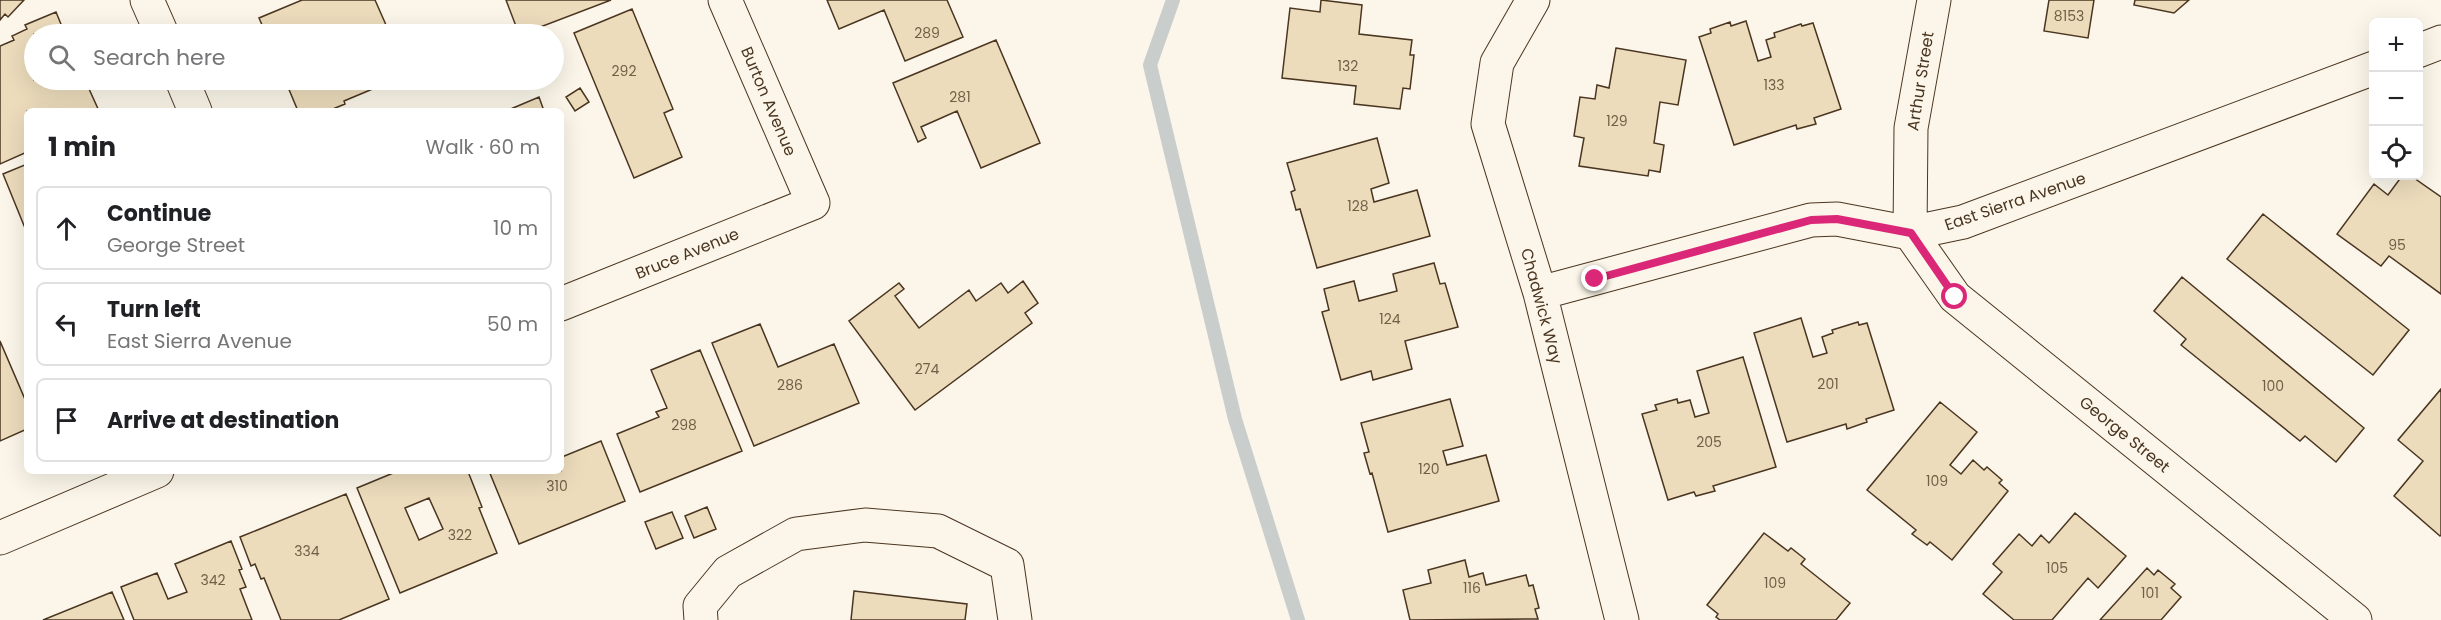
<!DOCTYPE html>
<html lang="en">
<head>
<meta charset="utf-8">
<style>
	:root { --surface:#fff; --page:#f6f6f6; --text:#202124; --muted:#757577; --line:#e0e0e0 }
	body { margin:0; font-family:Poppins,sans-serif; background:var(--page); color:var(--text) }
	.controls { position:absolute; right:18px; top:18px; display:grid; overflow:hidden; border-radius:9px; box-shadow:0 6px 24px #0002 }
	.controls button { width:54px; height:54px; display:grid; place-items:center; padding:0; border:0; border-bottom:2px solid var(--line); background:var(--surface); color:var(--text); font:30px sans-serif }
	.stop { position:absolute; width:18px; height:18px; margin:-14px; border:4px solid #db2777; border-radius:50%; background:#fff }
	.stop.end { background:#db2777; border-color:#fff; box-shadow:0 2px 6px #0008 }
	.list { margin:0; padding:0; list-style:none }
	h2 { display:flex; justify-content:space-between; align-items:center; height:78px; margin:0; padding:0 24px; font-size:26px }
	h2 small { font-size:20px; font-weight:400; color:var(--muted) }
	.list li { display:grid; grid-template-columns:39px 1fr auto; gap:18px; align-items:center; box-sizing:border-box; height:84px; margin:0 12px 12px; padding:0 12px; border:2px solid var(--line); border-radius:9px }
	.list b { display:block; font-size:22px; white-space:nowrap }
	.list p { margin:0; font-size:20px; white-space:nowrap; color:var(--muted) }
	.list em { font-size:20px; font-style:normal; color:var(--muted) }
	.icon { flex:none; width:33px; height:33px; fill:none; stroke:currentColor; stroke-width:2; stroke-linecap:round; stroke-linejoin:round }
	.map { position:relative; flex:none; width:2441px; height:620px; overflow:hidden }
	.search { position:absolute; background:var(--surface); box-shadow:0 6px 24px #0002; left:24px; top:24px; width:540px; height:66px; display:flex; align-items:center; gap:15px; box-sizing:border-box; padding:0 21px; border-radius:33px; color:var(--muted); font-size:22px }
	.panel { position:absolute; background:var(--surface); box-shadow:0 6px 24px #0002; left:24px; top:108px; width:540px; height:366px; border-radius:9px }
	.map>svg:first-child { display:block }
</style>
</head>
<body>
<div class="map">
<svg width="2441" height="620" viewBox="0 0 2441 620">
	<rect width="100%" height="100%" fill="#fbf6e9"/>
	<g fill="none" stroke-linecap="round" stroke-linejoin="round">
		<!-- stream -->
		<path stroke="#c9cecd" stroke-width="14" d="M 1173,0 L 1150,65 L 1235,419 L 1298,620"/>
	</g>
	<!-- building -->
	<path fill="#ecdcbc" stroke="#4a3520" stroke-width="1.5" fill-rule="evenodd" d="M 0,0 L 24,0 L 8,17 L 5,14 L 0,20 Z
		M 302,0 L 375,0 L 390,34 L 266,34 L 259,18 Z
		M 506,0 L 611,0 L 522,34 L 519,34 Z
		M 827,0 L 947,0 L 963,37 L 905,61 L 884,10 L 839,29 Z
		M 1321,0 L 1362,5 L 1359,34 L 1412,40 L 1410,55 L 1414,55 L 1410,89 L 1403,88 L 1400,109 L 1354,104 L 1356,86 L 1282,78 L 1290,8 L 1320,12 Z
		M 2049,0 L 2094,0 L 2088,38 L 2044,31 Z
		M 2135,0 L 2189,0 L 2174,13 L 2134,5 Z
		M 632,9 L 673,109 L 664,113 L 682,157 L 634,178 L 574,33 Z
		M 56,12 L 65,34 L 34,34 L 34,80 L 85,80 L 99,111 L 27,111 L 27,152 L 0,164 L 0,46 L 14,40 L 12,36 L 27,29 L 25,25 Z
		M 1746,21 L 1758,61 L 1771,57 L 1766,40 L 1775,37 L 1774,33 L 1801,24 L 1802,26 L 1813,23 L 1841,109 L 1814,118 L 1816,124 L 1797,129 L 1796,125 L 1734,145 L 1699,37 L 1711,33 L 1710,29 L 1730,22 L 1731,26 Z
		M 996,40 L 1040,143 L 981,168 L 957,111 L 921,127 L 926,138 L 918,142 L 893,83 Z
		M 1616,48 L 1686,60 L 1678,105 L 1660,102 L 1654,143 L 1664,145 L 1660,172 L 1649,170 L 1648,176 L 1579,166 L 1584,138 L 1574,136 L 1580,97 L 1595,99 L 1597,85 L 1609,88 Z
		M 285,80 L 394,80 L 344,101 L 345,104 L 328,111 L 298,111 Z
		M 580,88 L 589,102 L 575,111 L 566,97 Z
		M 539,97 L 544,111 L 506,111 Z
		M 1377,138 L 1389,183 L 1371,189 L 1374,202 L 1417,190 L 1430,236 L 1317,268 L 1300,209 L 1296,210 L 1291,192 L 1295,190 L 1287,163 Z
		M 27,164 L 27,233 L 3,174 Z
		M 2402,176 L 2411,176 L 2441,197 L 2441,294 L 2389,256 L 2381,266 L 2337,234 L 2374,184 L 2388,195 Z
		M 2263,214 L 2409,330 L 2373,375 L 2227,259 Z
		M 1434,263 L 1440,284 L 1445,283 L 1458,327 L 1405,341 L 1412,369 L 1373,380 L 1371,371 L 1341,380 L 1322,312 L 1329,310 L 1324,289 L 1354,281 L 1359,301 L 1397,291 L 1393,274 Z
		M 2182,277 L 2364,428 L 2336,462 L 2305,436 L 2300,441 L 2181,345 L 2186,339 L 2154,311 Z
		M 1023,281 L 1038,303 L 1025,313 L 1032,323 L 915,410 L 849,321 L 899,283 L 904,289 L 895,296 L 919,328 L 969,290 L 976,301 L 1001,283 L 1008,293 Z
		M 1801,318 L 1813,357 L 1827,353 L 1822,337 L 1833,333 L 1832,330 L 1858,322 L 1859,325 L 1867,323 L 1894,410 L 1866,419 L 1867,422 L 1847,429 L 1846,424 L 1787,442 L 1754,333 Z
		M 760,324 L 778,367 L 834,344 L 859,403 L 754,446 L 712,343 Z
		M 0,341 L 27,404 L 27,429 L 0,441 Z
		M 700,350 L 742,451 L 640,492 L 617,434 L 659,417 L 656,412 L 667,408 L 651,370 Z
		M 1743,357 L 1776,467 L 1713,486 L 1715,491 L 1696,496 L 1694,492 L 1668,500 L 1642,414 L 1657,410 L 1655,405 L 1677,399 L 1678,403 L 1690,400 L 1695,417 L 1709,413 L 1697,371 Z
		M 2441,389 L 2441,535 L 2440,536 L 2394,496 L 2423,461 L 2398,440 Z
		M 1450,399 L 1463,446 L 1443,451 L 1447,465 L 1486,455 L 1499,501 L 1388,532 L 1372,473 L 1370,474 L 1364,453 L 1369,452 L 1361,423 Z
		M 1940,402 L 1977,432 L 1950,465 L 1961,474 L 1973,460 L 1984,470 L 1987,467 L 2002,480 L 1999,483 L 2008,491 L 1952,560 L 1930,542 L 1927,545 L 1912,534 L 1916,530 L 1867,490 Z
		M 601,441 L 625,501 L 519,544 L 489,471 L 561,471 L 561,454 L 562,457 Z
		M 398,471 L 473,471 L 469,474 L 482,507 L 479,508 L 497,553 L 400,593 L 357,488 ZM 429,498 L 443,529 L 419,540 L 405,508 Z
		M 346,494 L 389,599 L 339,620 L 281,620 L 264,578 L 261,579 L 255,564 L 251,566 L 240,537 Z
		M 707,507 L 716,529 L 694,538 L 685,516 Z
		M 672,512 L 683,538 L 656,549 L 645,522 Z
		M 2075,513 L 2126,556 L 2098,588 L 2088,578 L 2052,620 L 2014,620 L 1983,594 L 2002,572 L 1993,564 L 2019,534 L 2032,546 L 2041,535 L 2049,543 Z
		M 1764,533 L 1788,551 L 1791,548 L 1805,559 L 1801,564 L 1850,603 L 1836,620 L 1720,620 L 1716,617 L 1718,614 L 1707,605 Z
		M 231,541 L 242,569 L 239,570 L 246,587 L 240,589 L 252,620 L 134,620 L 121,587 L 157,573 L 168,599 L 187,592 L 175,564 Z
		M 1465,560 L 1469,577 L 1483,573 L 1486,585 L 1526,575 L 1529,586 L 1533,585 L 1539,608 L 1535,609 L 1538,619 L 1410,620 L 1403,590 L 1431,583 L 1428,570 Z
		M 2147,568 L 2154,575 L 2158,570 L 2175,584 L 2171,588 L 2181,597 L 2161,620 L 2100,620 Z
		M 854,591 L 967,604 L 965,620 L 851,620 Z
		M 112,592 L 124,620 L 43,620 Z"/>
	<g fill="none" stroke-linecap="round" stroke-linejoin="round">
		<defs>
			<path id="minor" d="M 147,0 L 162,34
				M 1533,0 L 1497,63 L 1488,124 L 1540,293 L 1622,620
				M 1934,0 L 1911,128 L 1910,233 L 1955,297 L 2355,620
				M 2418,51 L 2441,42
				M 182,80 L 195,111
				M 1540,293 L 1811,220 L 1837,219 L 1910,233 L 1963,222 L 2374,68
				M 561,304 L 813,203 L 725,0
				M 0,538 L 157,471
				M 701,620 L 700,606 L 728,572 L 796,534 L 865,525 L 938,531 L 1007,565 L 1015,620"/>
		</defs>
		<!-- minor casing -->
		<use href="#minor" stroke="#4a3520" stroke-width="35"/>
		<!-- minor -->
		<use href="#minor" stroke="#fbf6e9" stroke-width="33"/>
	</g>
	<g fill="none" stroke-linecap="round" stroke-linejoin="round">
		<!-- route -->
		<path stroke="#db2777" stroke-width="8" d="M 1595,279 L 1811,220 L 1837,219 L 1911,233 L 1955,297"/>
	</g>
	<g text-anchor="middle" stroke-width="4.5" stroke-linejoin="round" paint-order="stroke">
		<!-- number labels -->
		<g font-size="14" fill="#725f47">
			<text x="2069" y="21">8153</text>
			<text x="927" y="38">289</text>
			<text x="1348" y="71">132</text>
			<text x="624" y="76">292</text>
			<text x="1774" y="90">133</text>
			<text x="960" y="102">281</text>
			<text x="1617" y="126">129</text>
			<text x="1358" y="211">128</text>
			<text x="2397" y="250">95</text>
			<text x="1390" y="324">124</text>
			<text x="927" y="374">274</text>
			<text x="1828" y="389">201</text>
			<text x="790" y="390">286</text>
			<text x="2273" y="391">100</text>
			<text x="684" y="430">298</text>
			<text x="1709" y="447">205</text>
			<text x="1429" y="474">120</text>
			<text x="1937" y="486">109</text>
			<text x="557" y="491">310</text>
			<text x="460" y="540">322</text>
			<text x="307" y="556">334</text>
			<text x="2057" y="573">105</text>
			<text x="213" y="585">342</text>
			<text x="1775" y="588">109</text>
			<text x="1472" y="593">116</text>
			<text x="2150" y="598">101</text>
		</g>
		<!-- street labels -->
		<g font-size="16" fill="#4a3520" stroke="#fbf6e9">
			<text transform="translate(1920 81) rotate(-81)" y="6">Arthur Street</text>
			<text transform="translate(769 101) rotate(67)" y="6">Burton Avenue</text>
			<text transform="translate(2015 201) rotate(-19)" y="6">East Sierra Avenue</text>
			<text transform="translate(687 253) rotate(-22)" y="6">Bruce Avenue</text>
			<text transform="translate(1542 306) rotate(75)" y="6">Chadwick Way</text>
			<text transform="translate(2125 434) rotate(39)" y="6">George Street</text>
		</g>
	</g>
</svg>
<div class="controls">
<button>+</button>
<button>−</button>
<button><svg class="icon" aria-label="locate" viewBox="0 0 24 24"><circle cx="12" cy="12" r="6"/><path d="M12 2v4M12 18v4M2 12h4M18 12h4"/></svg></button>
</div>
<div class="stop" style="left:1955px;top:297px"></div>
<div class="stop end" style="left:1595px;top:279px"></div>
<div class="search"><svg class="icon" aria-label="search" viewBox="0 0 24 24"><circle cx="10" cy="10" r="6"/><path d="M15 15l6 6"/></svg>Search here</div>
<section class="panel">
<h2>1 min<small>Walk · 60 m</small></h2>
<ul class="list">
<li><svg class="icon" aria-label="ahead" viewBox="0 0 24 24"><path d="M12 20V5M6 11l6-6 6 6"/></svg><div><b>Continue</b><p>George Street</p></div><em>10 m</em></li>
<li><svg class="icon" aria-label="left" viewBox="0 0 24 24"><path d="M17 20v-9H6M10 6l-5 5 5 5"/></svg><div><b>Turn left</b><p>East Sierra Avenue</p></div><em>50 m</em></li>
<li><svg class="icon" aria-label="arrive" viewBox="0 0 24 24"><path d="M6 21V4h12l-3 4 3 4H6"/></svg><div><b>Arrive at destination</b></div></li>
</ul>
</section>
</div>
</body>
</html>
